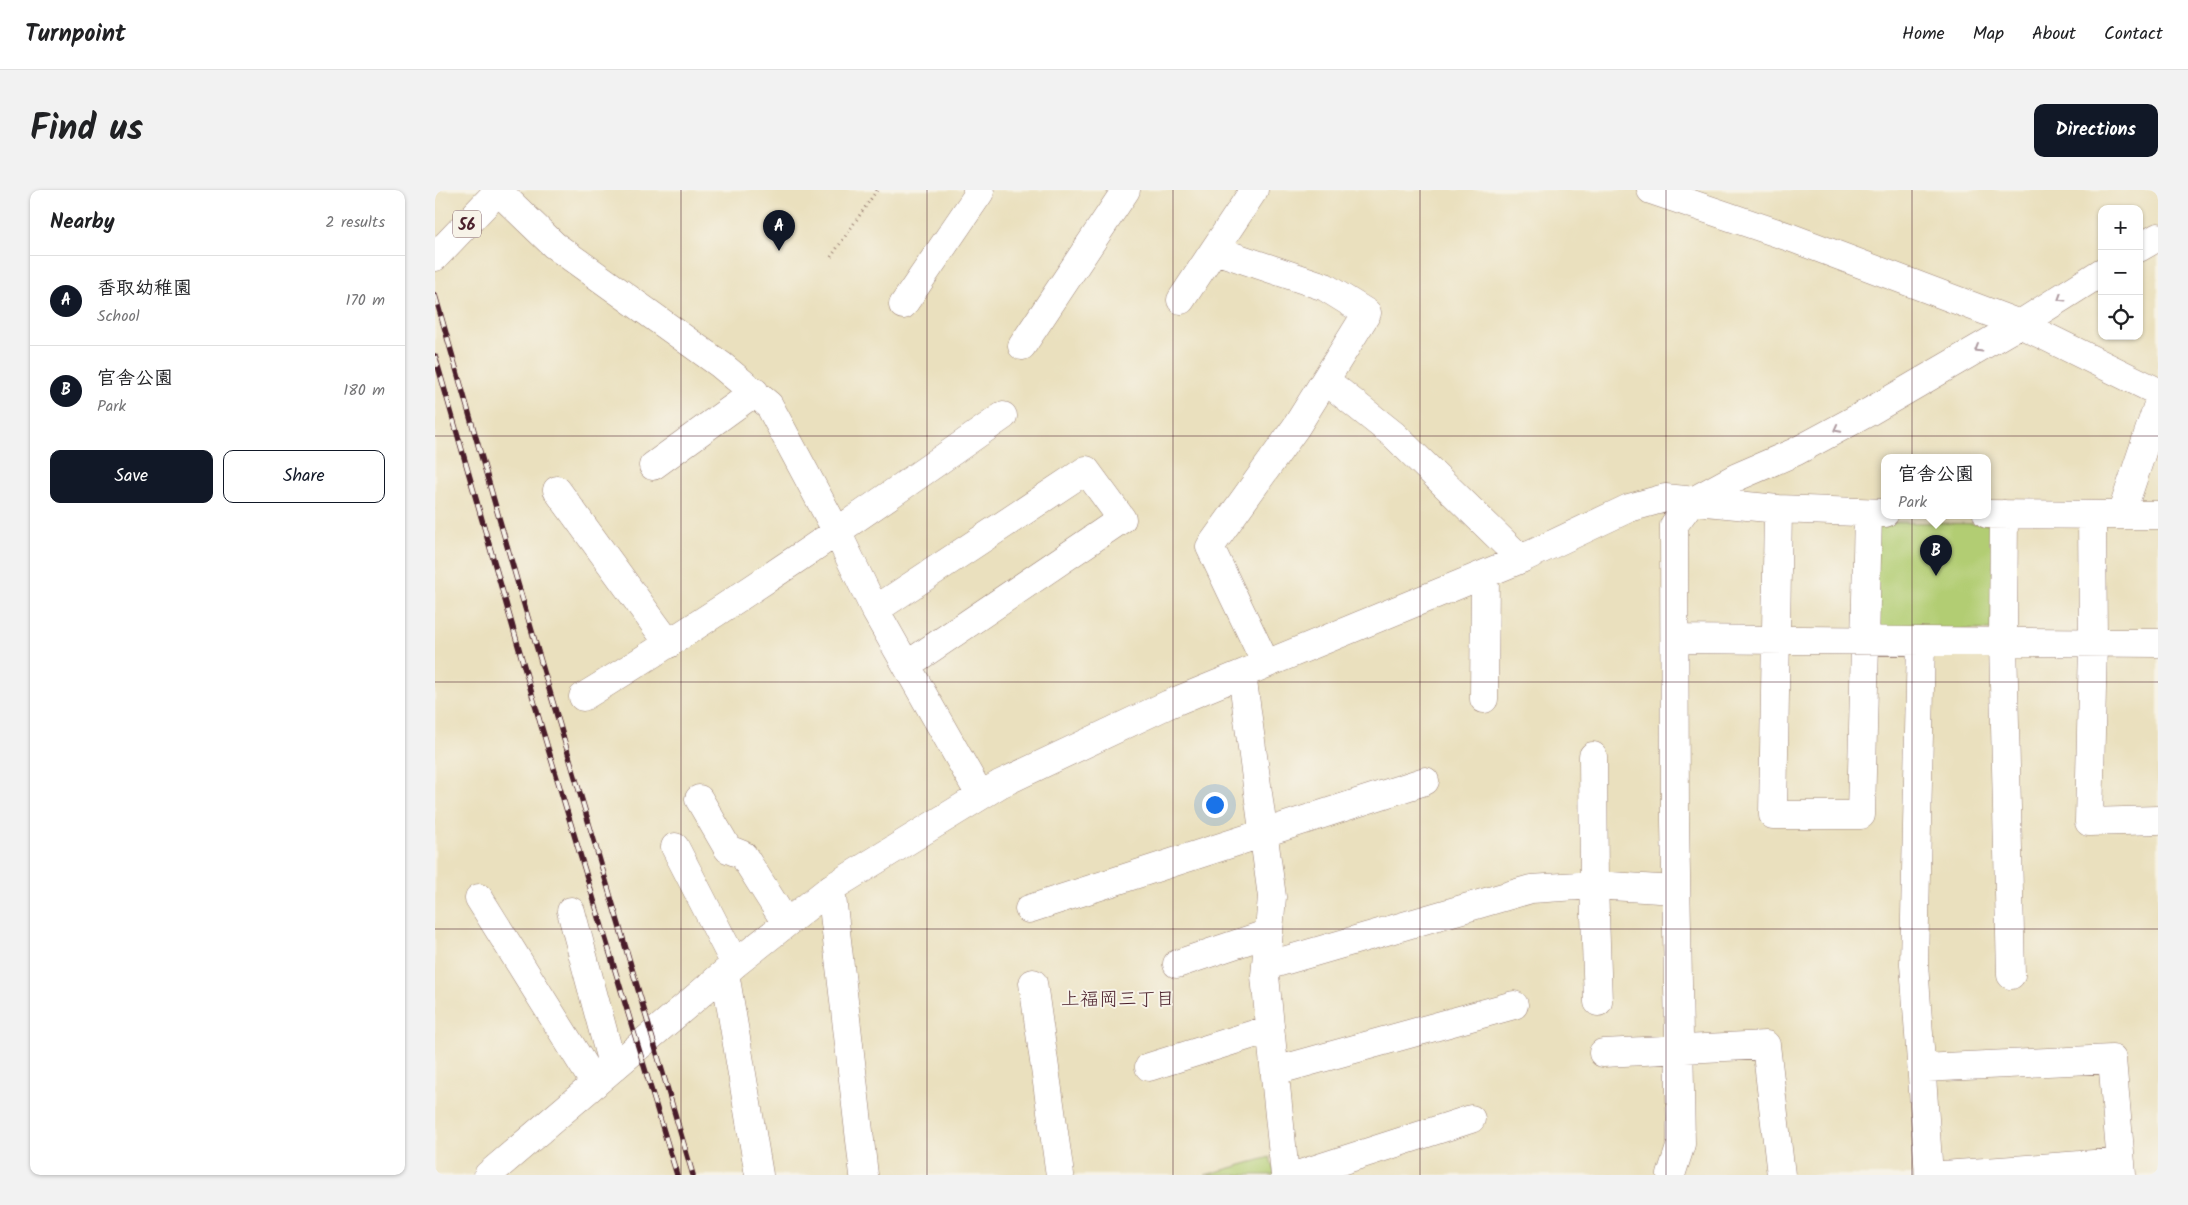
<!DOCTYPE html>
<html lang="en">
<head>
<meta charset="utf-8">
<style>
	:root { --surface:#fff; --page:#f2f2f2; --text:#202124; --muted:#757577; --line:#e0e0e0; --accent:#111827 }
	body { margin:0; font-family:Kalam,"Klee One",sans-serif; background:var(--page); color:var(--text) }
	.controls { position:absolute; right:15px; top:15px; display:grid; overflow:hidden; border-radius:10px; box-shadow:0 1px 4px #0004 }
	.controls button { width:45px; height:45px; display:grid; place-items:center; padding:0; border:0; border-bottom:1px solid var(--line); background:var(--surface); color:var(--text); font:25px sans-serif }
	.you { position:absolute; left:779px; top:614px; width:18px; height:18px; margin:-12px; border:4px solid #fff; border-radius:50%; background:#1a73e8; box-shadow:0 0 0 8px #1a73e833 }
	.badge { display:grid; place-items:center; width:32px; height:32px; border-radius:50%; background:var(--accent); color:#fff; font-size:16px; font-weight:700 }
	.pin { position:absolute; translate:-50% -41px; filter:drop-shadow(0 1px 2px #0008) }
	.pin::after { content:''; position:absolute; top:26px; width:18px; height:15px; background:inherit; clip-path:polygon(0 0,100% 0,50% 100%) }
	.popup { position:absolute; left:1446px; top:264px; width:110px; height:65px; box-sizing:border-box; display:grid; place-content:center; border-radius:10px; background:var(--surface); filter:drop-shadow(0 1px 4px #0005); font-size:16px; white-space:nowrap; color:var(--muted) }
	.popup b { font-size:19px; color:var(--text) }
	.popup::after { content:''; position:absolute; left:50%; top:100%; margin-left:-10px; border:10px solid transparent; border-top-color:var(--surface) }
	.list { margin:0; padding:0; list-style:none }
	h2 { display:flex; justify-content:space-between; align-items:center; height:65px; margin:0; padding:0 20px; font-size:21px }
	h2 small { font-size:16px; font-weight:400; color:var(--muted) }
	.list li { display:grid; grid-template-columns:32px 1fr auto; gap:15px; align-items:center; box-sizing:border-box; height:90px; padding:0 20px; border-top:1px solid var(--line) }
	.list b { display:block; font-size:19px; white-space:nowrap }
	.list p { margin:0; font-size:16px; white-space:nowrap; color:var(--muted) }
	.list em { font-size:16px; font-style:normal; color:var(--muted) }
	.actions { display:flex; gap:10px; padding:15px 20px }
	.actions a { flex:1; padding:11px 0; border:1px solid var(--accent); border-radius:10px; text-align:center; font-size:18px; color:var(--accent) }
	.actions .main { background:var(--accent); color:#fff }
	.icon { flex:none; width:28px; height:28px; fill:none; stroke:currentColor; stroke-width:2; stroke-linecap:round; stroke-linejoin:round }
	.map { position:relative; flex:none; width:1723px; height:985px; overflow:hidden; border-radius:10px }
	header { display:flex; align-items:center; gap:30px; box-sizing:border-box; height:70px; padding:0 25px; background:var(--surface); border-bottom:1px solid var(--line) }
	header strong { font-size:24px }
	nav { display:flex; gap:28px; margin-inline-start:auto; font-size:18px }
	.intro { display:flex; align-items:center; justify-content:space-between; box-sizing:border-box; height:120px; padding:0 30px }
	h1 { margin:0; font-size:35px }
	.button { padding:12px 22px; border-radius:10px; background:var(--accent); color:#fff; font-size:18px; font-weight:700 }
	main { display:flex; gap:30px; padding:0 30px }
	aside { flex:1; background:var(--surface); border-radius:10px; box-shadow:0 1px 4px #0004 }
	.map>svg:first-child { display:block }
</style>
</head>
<body>
<header>
<strong>Turnpoint</strong>
<nav><a>Home</a><a>Map</a><a>About</a><a>Contact</a></nav>
</header>
<div class="intro"><h1>Find us</h1><a class="button">Directions</a></div>
<main>
<aside>
<h2>Nearby<small>2 results</small></h2>
<ul class="list">
<li><span class="badge">A</span><div><b>香取幼稚園</b><p>School</p></div><em>170 m</em></li>
<li><span class="badge">B</span><div><b>官舎公園</b><p>Park</p></div><em>180 m</em></li>
</ul>
<div class="actions"><a class="main">Save</a><a>Share</a></div>
</aside>
<div class="map">
<svg width="1723" height="985" viewBox="0 0 1723 985">
	<rect width="100%" height="100%" fill="#f7f3e8"/>
	<filter id="ink" filterUnits="userSpaceOnUse"><feTurbulence type="fractalNoise" baseFrequency=".02" numOctaves="2"/><feDisplacementMap in="SourceGraphic" scale="10" xChannelSelector="R" yChannelSelector="G"/><feConvolveMatrix kernelMatrix="1 2 1 2 8 2 1 2 1" color-interpolation-filters="sRGB"/></filter>
	<filter id="wash" filterUnits="userSpaceOnUse"><feTurbulence type="fractalNoise" baseFrequency=".0096" numOctaves="4" result="noise"/><feDisplacementMap in="SourceGraphic" scale="20" xChannelSelector="R" yChannelSelector="G"/><feGaussianBlur stdDeviation="1.12" result="paint"/><feColorMatrix in="noise" values="0 0 0 0 0 0 0 0 0 0 0 0 0 0 0 0 0 1.4 0 .05"/><feComposite in="paint" operator="in"/></filter>
	<g filter="url(#wash)">
		<rect width="100%" height="100%" fill="#eae0be"/>
		<!-- green -->
		<path fill="#b2cd73" stroke="#7e764f" d="M 1451,332 L 1560,334 L 1556,440 L 1449,439 L 1441,431 L 1442,340 Z
			M 835,967 L 840,985 L 770,985 Z"/>
	</g>
	<g filter="url(#ink)">
		<g fill="none" stroke-linecap="round" stroke-linejoin="round">
			<defs>
				<path id="minor" d="M 1216,0 L 1357,48 L 1585,134 L 1723,202
					M 63,1 L 119,55 L 286,175 L 334,215 L 402,342 L 440,420 L 545,605
					M 1704,58 L 1723,47
					M 780,60 L 890,97 L 932,123 L 861,237 L 775,357 L 831,474
					M 746,110 L 819,0
					M 468,115 L 545,2 L 542,0
					M 587,156 L 691,0
					M 890,190 L 959,245 L 1086,369
					M 218,276 L 320,202
					M 122,300 L 234,454
					M 1433,323 L 1426,625 L 1338,625 L 1343,319 L 1450,323
					M 1552,324 L 1686,325 L 1723,214
					M 1569,324 L 1568,452 L 1576,785
					M 1657,325 L 1658,453 L 1654,632 L 1723,630
					M 1686,325 L 1723,325
					M 440,420 L 651,280 L 687,329 L 472,475
					M 1240,449 L 1723,453
					M 1486,451 L 1479,774 L 1494,985
					M 807,484 L 837,707 L 830,786 L 850,985
					M 148,507 C 292,419 430,323 568,226
					M 1049,509 L 1050,384
					M 1158,566 L 1159,695 L 1163,812
					M 264,609 L 293,659 L 308,665 L 351,733
					M 240,657 L 300,774
					M 396,698 L 429,985
					M 44,708 L 160,894
					M 594,719 L 990,591
					M 136,721 L 178,878
					M 742,774 L 834,743
					M 831,776 L 1096,699 L 1159,695 L 1241,700
					M 290,783 L 324,985
					M 598,793 L 625,985
					M 1168,863 L 1331,855 L 1346,985
					M 714,877 L 835,839
					M 1487,878 L 1677,869 L 1687,985
					M 840,881 L 1079,815
					M 53,985 L 300,774 L 396,698 L 565,594 L 734,514 L 1086,369 L 1194,318 L 1230,308 L 1343,319
					M 862,985 L 1036,929
					M 1236,985 L 1246,954 L 1240,631 L 1239,335 L 1256,312 L 1302,287 L 1360,262 L 1434,222 L 1585,134 L 1667,82
					M 1508,985 L 1686,972"/>
				<path id="major" d="M 0,67 L 64,0"/>
			</defs>
			<!-- minor casing -->
			<use href="#minor" stroke="#9a8074" stroke-width="29"/>
			<!-- major casing -->
			<use href="#major" stroke="#9a8074" stroke-width="29"/>
			<!-- path -->
			<path stroke="#9a8074" stroke-width="3" stroke-dasharray="1 4" stroke-linecap="butt" d="M 396,67 L 442,0"/>
			<!-- minor -->
			<use href="#minor" stroke="#fff" stroke-width="28"/>
			<!-- major -->
			<use href="#major" stroke="#fff" stroke-width="28"/>
			<defs>
				<path id="rail" d="M 0,105 L 83,394 L 258,985
					M 0,166 L 105,532 L 242,985"/>
			</defs>
			<!-- rail casing -->
			<use href="#rail" stroke="#4a1f2b" stroke-width="5.5"/>
			<!-- rail -->
			<use href="#rail" stroke="#f7f3e8" stroke-width="4" stroke-dasharray="11" stroke-linecap="butt"/>
		</g>
		<!-- one-way arrows -->
		<defs><path id="oneway-chevron" d="M-2-3.5L2.5 0L-2 3.5" fill="none" stroke-width="1.6" stroke-linecap="round" stroke-linejoin="round" transform="scale(1.25)"/></defs>
		<g stroke="#ae9aa0">
			<use href="#oneway-chevron" transform="translate(1626 108) rotate(148)"/>
			<use href="#oneway-chevron" transform="translate(1543 159) rotate(150)"/>
			<use href="#oneway-chevron" transform="translate(1402 239) rotate(152)"/>
		</g>
	</g>
	<!-- grid -->
	<path fill="none" stroke="#4a1f2b" stroke-width="1" stroke-opacity="0.55" d="M 246,0 L 246,985M 492,0 L 492,985M 738,0 L 738,985M 985,0 L 985,985M 1231,0 L 1231,985M 1477,0 L 1477,985M 0,246 L 1723,246M 0,492 L 1723,492M 0,739 L 1723,739"/>
	<g text-anchor="middle" stroke-width="4" stroke-linejoin="round" paint-order="stroke">
		<!-- shield labels -->
		<rect fill="#f7f3e8" stroke="#7e5f64" stroke-width="1" x="18" y="20.5" width="28" height="27" rx="4"/>
		<g font-size="16" font-weight="bold" fill="#4a1f2b">
			<text x="32" y="40">56</text>
		</g>
		<!-- neighbourhood labels -->
		<g font-size="19" fill="#4a1f2b" stroke="#f7f3e8">
			<text x="683" y="815">上福岡三丁目</text>
		</g>
	</g>
</svg>
<div class="controls">
<button>+</button>
<button>−</button>
<button><svg class="icon" aria-label="locate" viewBox="0 0 24 24"><circle cx="12" cy="12" r="6"/><path d="M12 2v4M12 18v4M2 12h4M18 12h4"/></svg></button>
</div>
<div class="you"></div>
<div class="pin badge" style="left:344px;top:61px">A</div>
<div class="pin badge" style="left:1501px;top:386px">B</div>
<div class="popup"><b>官舎公園</b>Park</div>
</div>
</main>
</body>
</html>
